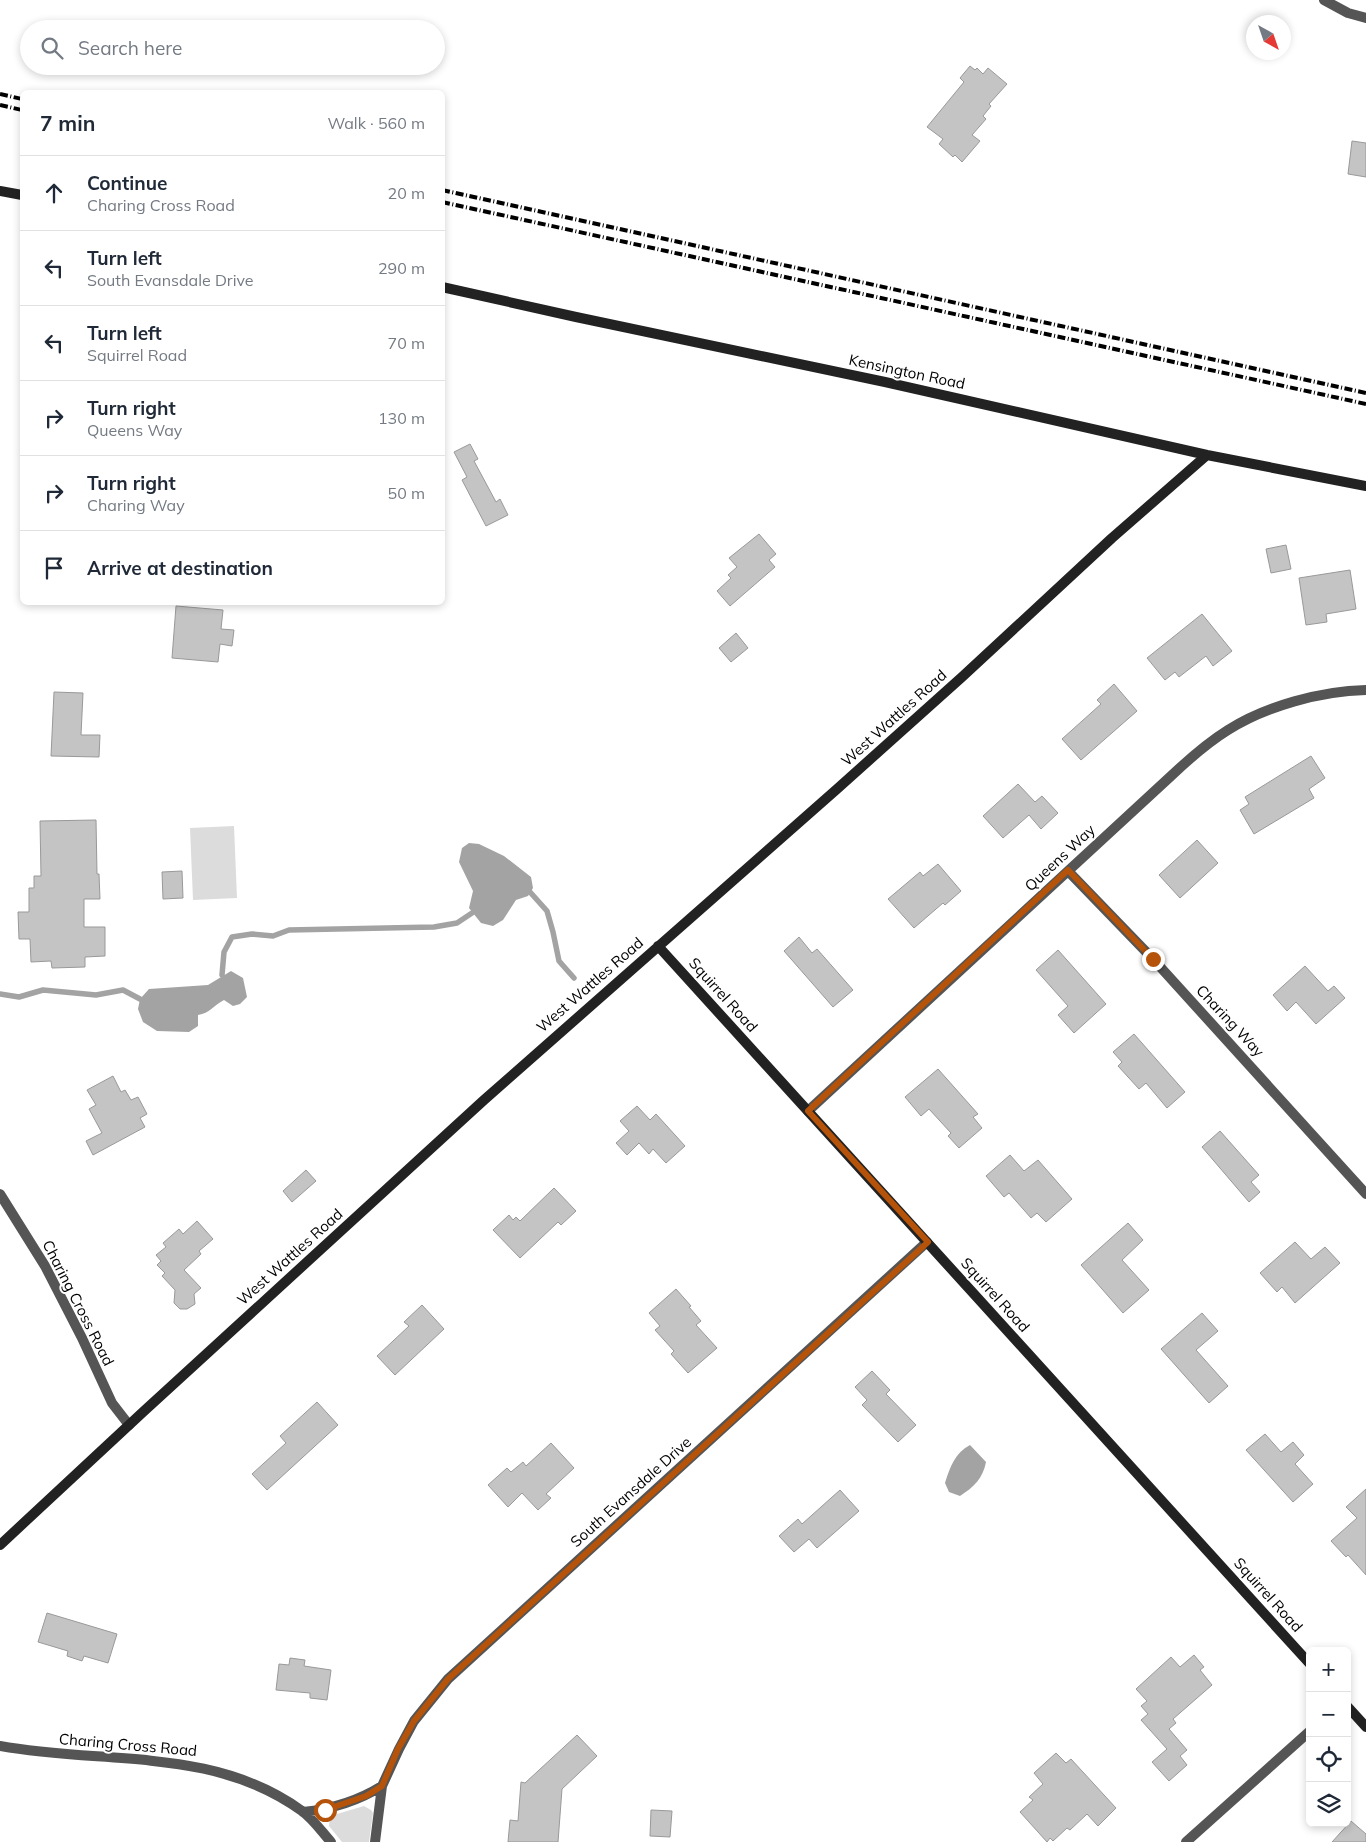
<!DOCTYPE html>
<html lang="en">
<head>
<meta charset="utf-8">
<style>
	:root { --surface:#fff; --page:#f2f2f3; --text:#1f2937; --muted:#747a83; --line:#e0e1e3 }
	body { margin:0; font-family:Mulish,sans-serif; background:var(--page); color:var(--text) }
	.controls { position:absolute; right:15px; bottom:15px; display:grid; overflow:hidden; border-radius:8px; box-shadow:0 2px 8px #0003 }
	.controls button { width:45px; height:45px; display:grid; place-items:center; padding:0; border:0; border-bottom:1px solid var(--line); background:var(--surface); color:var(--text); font:25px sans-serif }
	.compass { position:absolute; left:1246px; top:15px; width:45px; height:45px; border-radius:50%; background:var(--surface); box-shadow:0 2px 8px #0003; rotate:140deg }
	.stop { position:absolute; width:15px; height:15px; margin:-11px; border:4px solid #b45309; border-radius:50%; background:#fff }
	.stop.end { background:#b45309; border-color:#fff; box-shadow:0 1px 5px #0008 }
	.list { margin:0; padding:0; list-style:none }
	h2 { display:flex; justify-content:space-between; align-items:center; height:65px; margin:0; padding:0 20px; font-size:21px }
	h2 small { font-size:16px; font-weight:400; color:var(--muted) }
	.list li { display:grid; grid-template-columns:32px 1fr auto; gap:15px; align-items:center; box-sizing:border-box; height:75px; padding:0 20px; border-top:1px solid var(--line) }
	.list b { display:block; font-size:19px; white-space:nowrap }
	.list p { margin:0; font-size:16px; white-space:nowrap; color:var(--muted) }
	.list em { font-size:16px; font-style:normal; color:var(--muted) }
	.icon { flex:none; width:28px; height:28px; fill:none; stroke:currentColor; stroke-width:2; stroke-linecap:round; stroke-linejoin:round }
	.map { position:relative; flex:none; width:1366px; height:1842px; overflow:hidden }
	.search { position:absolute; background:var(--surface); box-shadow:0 2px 8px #0003; left:20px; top:20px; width:425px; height:55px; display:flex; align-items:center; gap:12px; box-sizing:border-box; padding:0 18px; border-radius:28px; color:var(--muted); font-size:19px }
	.panel { position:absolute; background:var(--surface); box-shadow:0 2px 8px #0003; left:20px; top:90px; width:425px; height:515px; border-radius:8px }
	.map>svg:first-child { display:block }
</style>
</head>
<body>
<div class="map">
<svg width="1366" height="1842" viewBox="0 0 1366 1842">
	<rect width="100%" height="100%" fill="#fff"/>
	<!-- green -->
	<path fill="#dcdcdc" d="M 234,826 L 237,898 L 193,900 L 190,828 Z
		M 364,1806 L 371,1810 L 373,1813 L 369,1842 L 342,1842 L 329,1826 L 330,1818 L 337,1814 Z"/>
	<!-- water -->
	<path fill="#a3a3a3" d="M 469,843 L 479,844 L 504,856 L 531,877 L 533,888 L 528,896 L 516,900 L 503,920 L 493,926 L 481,923 L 469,908 L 473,891 L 459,862 L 462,848 Z
		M 231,971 L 243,978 L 247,997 L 240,1004 L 233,1006 L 224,1000 C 213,1006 210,1013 198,1015 L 198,1026 L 189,1032 L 157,1031 L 143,1022 L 138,1009 L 140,999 L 149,989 L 208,985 Z
		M 970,1445 L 986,1462 C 983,1478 974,1487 960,1496 L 949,1492 L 945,1483 C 950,1467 955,1453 970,1445 Z"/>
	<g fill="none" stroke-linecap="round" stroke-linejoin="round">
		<!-- stream -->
		<path stroke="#a3a3a3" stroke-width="5.5" d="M 530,892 L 547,911 L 553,932 L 559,961 L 574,978
			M 222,975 L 224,952 L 232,937 L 252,934 L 273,936 L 289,930 L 434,927 L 457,923 L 472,913
			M 0,994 L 19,997 L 43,990 L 96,995 L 123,990 L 140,999"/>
	</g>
	<!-- building -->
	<path fill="#c4c4c4" stroke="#999" d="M 970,66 L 975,70 L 977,68 L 983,74 L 988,68 L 1007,84 L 989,104 L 991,106 L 983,116 L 986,119 L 972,135 L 980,141 L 962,162 L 955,155 L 953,157 L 939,144 L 943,139 L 927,127 L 964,82 L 960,78 Z
		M 1352,141 L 1366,143 L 1366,177 L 1348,174 Z
		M 470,444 L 478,459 L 474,461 L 496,502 L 500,499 L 508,515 L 486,526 L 462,480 L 467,477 L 454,452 Z
		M 759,534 L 776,554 L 769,560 L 775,567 L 730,606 L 717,591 L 731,578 L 728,575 L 737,567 L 729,558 Z
		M 1286,545 L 1291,569 L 1271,573 L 1266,549 Z
		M 1350,570 L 1356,609 L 1326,614 L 1327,622 L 1306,625 L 1299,578 Z
		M 176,606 L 223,610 L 221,629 L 234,630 L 232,646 L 220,644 L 218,662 L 172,658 Z
		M 1202,614 L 1232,651 L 1213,666 L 1206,656 L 1179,677 L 1175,672 L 1165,680 L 1147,658 Z
		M 736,633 L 748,648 L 731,662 L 719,648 Z
		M 1114,684 L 1137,711 L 1081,760 L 1062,739 L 1101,704 L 1097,700 Z
		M 54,692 L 83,693 L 81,735 L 100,735 L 99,757 L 51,756 Z
		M 1311,756 L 1325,778 L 1309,789 L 1314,798 L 1254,834 L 1240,810 L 1249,804 L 1245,797 Z
		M 1018,784 L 1035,802 L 1042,796 L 1058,813 L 1041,829 L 1029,815 L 1003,838 L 983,816 Z
		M 96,820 L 97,874 L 99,874 L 100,899 L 84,899 L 84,927 L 105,927 L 105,956 L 85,957 L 85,967 L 52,968 L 51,961 L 31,962 L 30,939 L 19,939 L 18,912 L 29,912 L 29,888 L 34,888 L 34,876 L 41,876 L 40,821 Z
		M 1197,840 L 1218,863 L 1180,898 L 1159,875 Z
		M 938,864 L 961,891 L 945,905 L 943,903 L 914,928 L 888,899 L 920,872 L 923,876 Z
		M 182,871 L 183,898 L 163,899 L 162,872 Z
		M 799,937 L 812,953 L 817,949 L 853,990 L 833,1007 L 784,951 Z
		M 1058,950 L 1106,1004 L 1074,1033 L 1058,1015 L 1068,1006 L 1036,970 Z
		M 1305,966 L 1328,991 L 1334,986 L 1345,998 L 1316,1024 L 1296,1002 L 1287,1011 L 1273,995 Z
		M 1134,1034 L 1185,1092 L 1167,1108 L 1146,1083 L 1139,1089 L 1118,1066 L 1122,1062 L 1113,1052 Z
		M 938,1069 L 978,1114 L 973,1117 L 982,1128 L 959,1148 L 948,1136 L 951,1133 L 929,1109 L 921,1116 L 905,1097 Z
		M 113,1076 L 121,1092 L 125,1090 L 131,1100 L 138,1097 L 147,1114 L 140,1118 L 145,1127 L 93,1155 L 86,1141 L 102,1133 L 89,1109 L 96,1105 L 87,1090 Z
		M 637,1106 L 650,1120 L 656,1114 L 685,1146 L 666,1163 L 653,1149 L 649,1154 L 639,1143 L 627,1155 L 616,1143 L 629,1131 L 620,1121 Z
		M 1220,1131 L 1259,1175 L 1251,1182 L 1260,1192 L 1249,1202 L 1202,1147 Z
		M 1010,1155 L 1024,1171 L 1038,1160 L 1072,1199 L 1046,1222 L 1037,1213 L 1031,1218 L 1009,1193 L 1004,1197 L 986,1176 Z
		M 306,1170 L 316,1181 L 292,1202 L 283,1191 Z
		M 554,1188 L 576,1211 L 561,1225 L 558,1222 L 520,1258 L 493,1230 L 509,1215 L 513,1220 L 516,1217 L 520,1221 Z
		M 197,1221 L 213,1239 L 199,1251 L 201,1254 L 184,1270 L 201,1288 L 194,1294 L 195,1304 L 187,1309 L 180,1309 L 174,1303 L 175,1290 L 162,1276 L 165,1273 L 157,1265 L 161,1261 L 156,1255 L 166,1247 L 163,1243 L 179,1229 L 183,1234 Z
		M 1128,1223 L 1143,1240 L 1122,1260 L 1149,1290 L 1123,1313 L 1081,1265 Z
		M 1295,1242 L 1311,1259 L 1325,1247 L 1340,1263 L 1295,1303 L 1282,1287 L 1277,1292 L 1260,1273 Z
		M 676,1289 L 691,1306 L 689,1307 L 701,1321 L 696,1325 L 717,1348 L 688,1373 L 671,1354 L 674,1351 L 655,1330 L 660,1326 L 649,1313 Z
		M 422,1305 L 444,1329 L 395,1375 L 377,1356 L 409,1326 L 404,1322 Z
		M 1202,1313 L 1218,1331 L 1196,1350 L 1228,1386 L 1209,1403 L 1161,1349 Z
		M 872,1371 L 890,1390 L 886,1394 L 916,1425 L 898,1442 L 862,1405 L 867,1400 L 855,1387 Z
		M 317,1402 L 338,1425 L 267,1490 L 252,1474 L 286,1443 L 280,1436 Z
		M 1265,1434 L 1281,1452 L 1293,1442 L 1304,1455 L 1295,1464 L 1313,1484 L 1293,1502 L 1246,1450 Z
		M 551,1443 L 574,1468 L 546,1494 L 551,1498 L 538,1510 L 522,1493 L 508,1507 L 488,1485 L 507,1468 L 511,1472 L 523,1462 L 526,1466 Z
		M 1366,1489 L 1366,1575 L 1348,1555 L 1346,1557 L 1331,1541 L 1357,1518 L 1346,1507 Z
		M 840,1490 L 859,1511 L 817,1548 L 809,1539 L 794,1552 L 779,1536 L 798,1519 L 802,1524 Z
		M 47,1613 L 117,1634 L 108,1663 L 84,1656 L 82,1661 L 67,1656 L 68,1651 L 38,1642 Z
		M 1194,1655 L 1204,1667 L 1200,1670 L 1212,1685 L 1173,1719 L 1176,1723 L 1169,1729 L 1187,1750 L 1180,1756 L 1187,1765 L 1169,1781 L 1152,1762 L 1167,1749 L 1141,1720 L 1148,1714 L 1141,1706 L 1147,1701 L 1136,1689 L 1171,1657 L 1180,1667 Z
		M 290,1658 L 305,1660 L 304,1666 L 331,1670 L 327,1700 L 310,1698 L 310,1693 L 276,1690 L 279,1664 L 289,1665 Z
		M 577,1735 L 597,1756 L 562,1789 L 558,1842 L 508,1842 L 510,1820 L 518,1821 L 521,1782 L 525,1783 Z
		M 1056,1753 L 1066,1763 L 1071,1759 L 1116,1808 L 1098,1826 L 1087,1814 L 1070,1830 L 1067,1828 L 1053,1841 L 1050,1838 L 1047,1842 L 1020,1812 L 1033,1800 L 1029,1797 L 1043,1784 L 1034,1773 Z
		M 651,1810 L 672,1811 L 670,1837 L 650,1836 Z
		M 1351,1821 L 1366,1834 L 1366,1842 L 1332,1842 Z"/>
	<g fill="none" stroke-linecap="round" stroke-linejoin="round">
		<!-- street -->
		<path stroke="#555" stroke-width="10" d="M 1324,0 L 1348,13 L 1366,18
			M 1068,871 L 1153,959 L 1366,1194
			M 808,1111 L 1171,776 C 1189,759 1207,743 1228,730 C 1266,706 1321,691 1366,690
			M 0,1194 L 45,1266 L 82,1338 L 112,1403 L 129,1425
			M 0,1746 C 103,1765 213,1746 302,1811 C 313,1819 322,1832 331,1842
			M 303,1812 C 332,1809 358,1801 382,1786
			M 375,1842 L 382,1786 L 399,1749 L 414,1721 L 448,1679 L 927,1242
			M 1186,1842 L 1310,1731"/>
		<!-- secondary -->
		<path stroke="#222" stroke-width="10" d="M 0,191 L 22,195
			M 442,287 L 576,317 L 885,382 L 1207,455 L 1366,486
			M 658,946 L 1310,1664
			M 0,1545 L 143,1412 L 484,1100 L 837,789 L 962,677 L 1112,538 L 1207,455
			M 1347,1706 L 1366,1727"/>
		<!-- rail -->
		<path stroke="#000" stroke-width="4" stroke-dasharray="8 2.5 1 2.5" stroke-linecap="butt" d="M 0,94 L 22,99
			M 0,105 L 22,110
			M 442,190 L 1366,393
			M 442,202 L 1366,404"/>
	</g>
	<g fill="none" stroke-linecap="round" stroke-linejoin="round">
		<!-- route -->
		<path stroke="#b45309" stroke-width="6" d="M 325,1810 L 366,1796 L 382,1786 L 398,1749 L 414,1721 L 448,1679 L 928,1242 L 808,1111 L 1068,870 L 1153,959"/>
	</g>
	<g text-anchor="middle" stroke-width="4" stroke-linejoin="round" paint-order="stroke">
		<!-- street labels -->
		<g font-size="15" fill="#000" stroke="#fff">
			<text transform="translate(907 372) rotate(12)" y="5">Kensington Road</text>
			<text transform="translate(894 718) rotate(-42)" y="5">West Wattles Road</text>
			<text transform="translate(1060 858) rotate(-43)" y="5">Queens Way</text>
			<text transform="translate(590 985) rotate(-41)" y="5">West Wattles Road</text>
			<text transform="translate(723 995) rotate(48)" y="5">Squirrel Road</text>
			<text transform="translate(1230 1021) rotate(47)" y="5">Charing Way</text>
			<text transform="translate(290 1257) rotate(-42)" y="5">West Wattles Road</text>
			<text transform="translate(995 1295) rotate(48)" y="5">Squirrel Road</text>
			<text transform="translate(78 1303) rotate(63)" y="5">Charing Cross Road</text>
			<text transform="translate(631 1492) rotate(-42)" y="5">South Evansdale Drive</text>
			<text transform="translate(1268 1595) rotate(48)" y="5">Squirrel Road</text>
			<text transform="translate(128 1745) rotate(5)" y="5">Charing Cross Road</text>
		</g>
	</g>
</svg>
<div class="controls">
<button>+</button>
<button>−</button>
<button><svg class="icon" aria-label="locate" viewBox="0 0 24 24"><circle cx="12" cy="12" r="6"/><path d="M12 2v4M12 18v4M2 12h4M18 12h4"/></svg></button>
<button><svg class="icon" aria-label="layers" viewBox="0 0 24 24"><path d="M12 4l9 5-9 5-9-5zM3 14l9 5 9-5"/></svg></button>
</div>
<svg class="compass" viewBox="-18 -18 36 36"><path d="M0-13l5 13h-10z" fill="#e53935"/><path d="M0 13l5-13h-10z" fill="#747a83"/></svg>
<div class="stop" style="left:325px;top:1810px"></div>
<div class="stop end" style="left:1153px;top:959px"></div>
<div class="search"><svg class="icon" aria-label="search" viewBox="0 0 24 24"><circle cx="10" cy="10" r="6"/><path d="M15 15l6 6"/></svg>Search here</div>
<section class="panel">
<h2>7 min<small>Walk · 560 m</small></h2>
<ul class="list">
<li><svg class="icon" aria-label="ahead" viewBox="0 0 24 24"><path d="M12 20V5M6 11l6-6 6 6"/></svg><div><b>Continue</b><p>Charing Cross Road</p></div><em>20 m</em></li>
<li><svg class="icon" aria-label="left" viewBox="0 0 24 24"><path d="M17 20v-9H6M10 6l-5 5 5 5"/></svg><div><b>Turn left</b><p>South Evansdale Drive</p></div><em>290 m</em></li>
<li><svg class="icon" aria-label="left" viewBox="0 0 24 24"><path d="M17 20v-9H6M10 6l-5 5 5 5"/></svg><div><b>Turn left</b><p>Squirrel Road</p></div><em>70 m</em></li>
<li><svg class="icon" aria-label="right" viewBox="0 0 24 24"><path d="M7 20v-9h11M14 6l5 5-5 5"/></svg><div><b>Turn right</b><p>Queens Way</p></div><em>130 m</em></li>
<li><svg class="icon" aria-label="right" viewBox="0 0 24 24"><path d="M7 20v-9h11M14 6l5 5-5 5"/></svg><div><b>Turn right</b><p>Charing Way</p></div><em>50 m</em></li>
<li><svg class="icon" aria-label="arrive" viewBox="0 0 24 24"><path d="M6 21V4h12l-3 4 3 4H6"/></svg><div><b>Arrive at destination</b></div></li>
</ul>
</section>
</div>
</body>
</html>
